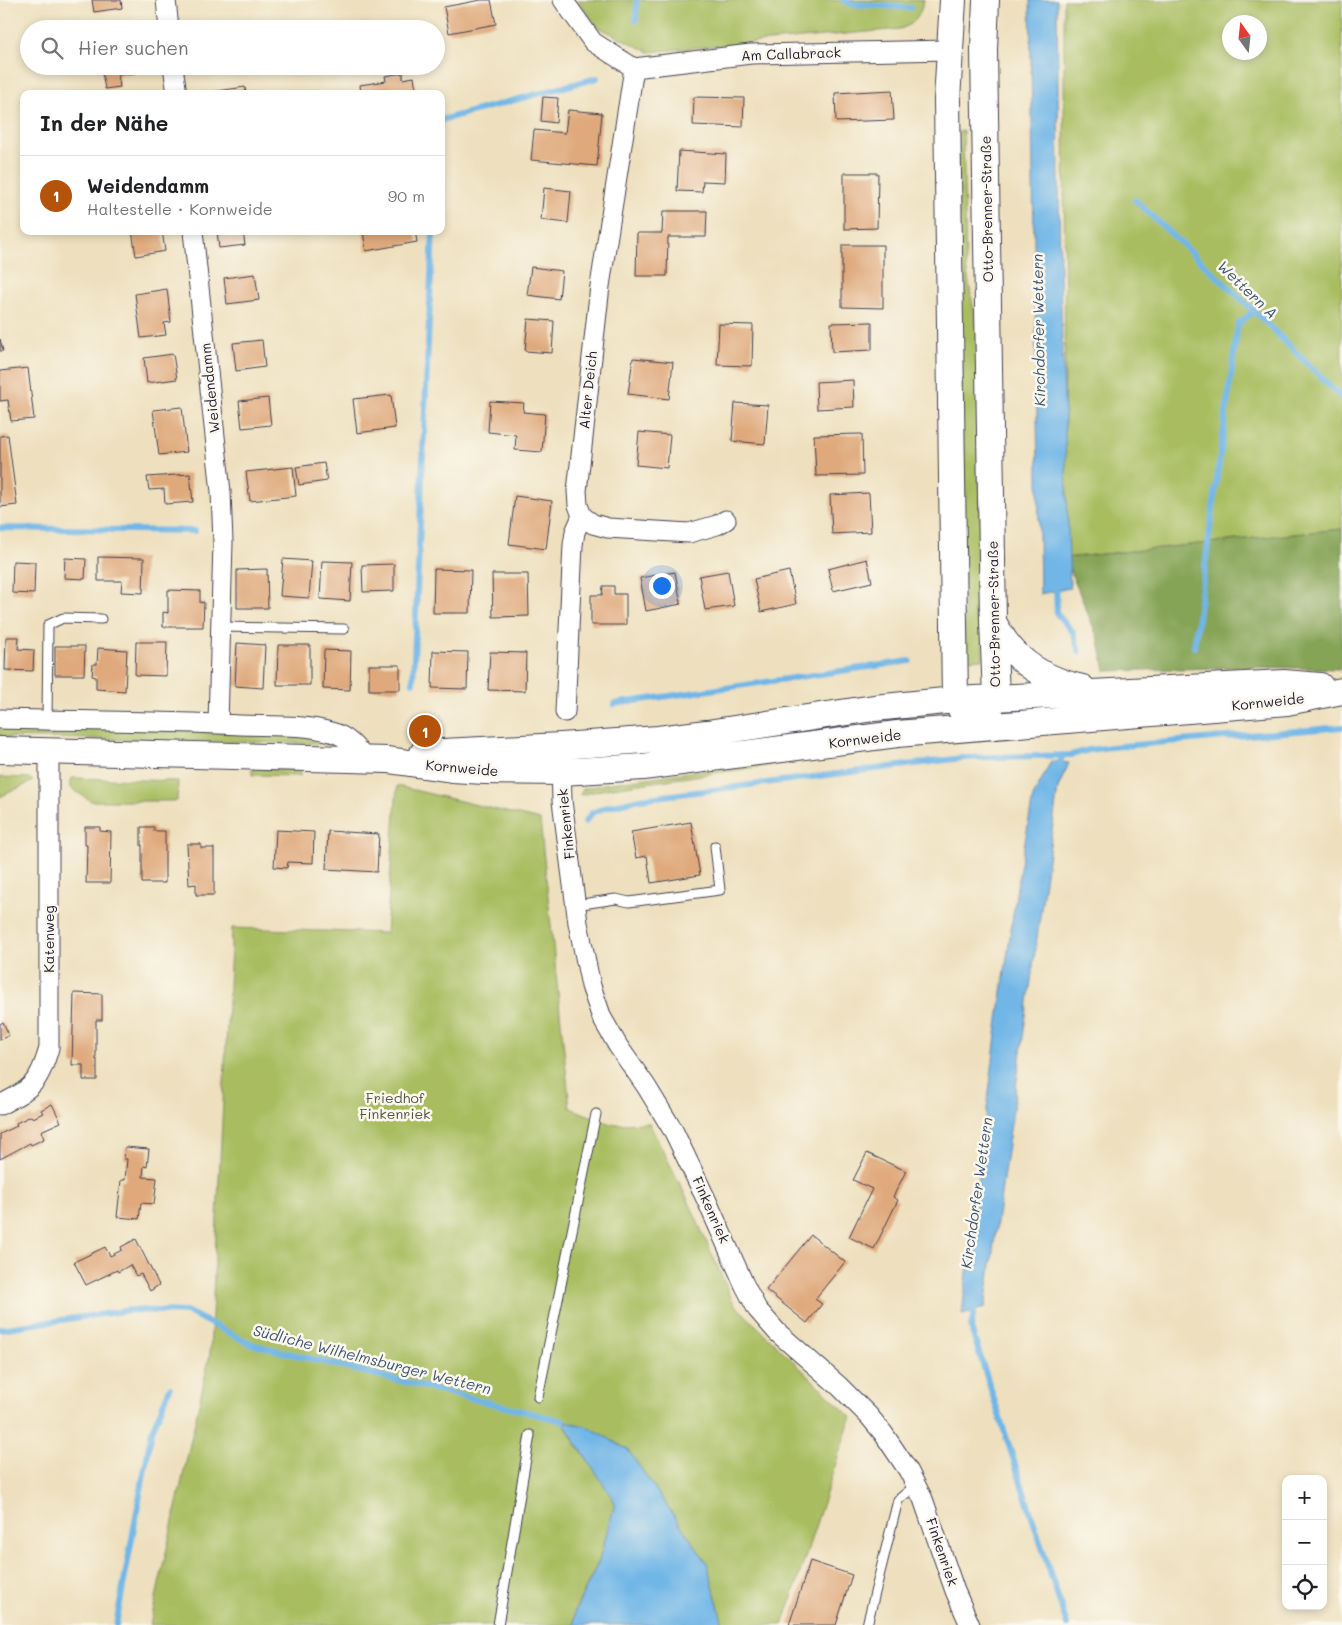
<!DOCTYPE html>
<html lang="de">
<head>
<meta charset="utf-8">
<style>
	:root { --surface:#fff; --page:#f2f2f2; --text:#202124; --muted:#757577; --line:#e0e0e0; --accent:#b45309 }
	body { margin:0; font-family:Mali,sans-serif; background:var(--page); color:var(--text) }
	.controls { position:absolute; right:15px; bottom:15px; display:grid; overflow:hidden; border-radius:10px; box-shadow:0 2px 8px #0003 }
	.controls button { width:45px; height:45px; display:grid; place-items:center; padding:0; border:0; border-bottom:1px solid var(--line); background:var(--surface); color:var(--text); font:25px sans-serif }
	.compass { position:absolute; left:1222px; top:15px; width:45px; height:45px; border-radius:50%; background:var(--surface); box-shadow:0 2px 8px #0003; rotate:345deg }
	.you { position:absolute; left:661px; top:585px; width:18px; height:18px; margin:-12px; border:4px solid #fff; border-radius:50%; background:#1a73e8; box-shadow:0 0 0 8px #1a73e833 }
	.badge { display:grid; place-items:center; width:32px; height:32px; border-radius:50%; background:var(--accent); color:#fff; font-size:16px; font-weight:700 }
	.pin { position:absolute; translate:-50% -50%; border:2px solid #fff; box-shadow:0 1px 5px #0006 }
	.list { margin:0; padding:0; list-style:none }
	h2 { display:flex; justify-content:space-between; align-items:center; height:65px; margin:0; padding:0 20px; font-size:21px }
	h2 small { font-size:16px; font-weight:400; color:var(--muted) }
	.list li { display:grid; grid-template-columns:32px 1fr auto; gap:15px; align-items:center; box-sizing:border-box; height:80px; padding:0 20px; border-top:1px solid var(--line) }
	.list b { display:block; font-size:19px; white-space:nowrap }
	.list p { margin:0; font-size:16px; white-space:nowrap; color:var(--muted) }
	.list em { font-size:16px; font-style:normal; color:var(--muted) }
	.icon { flex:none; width:28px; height:28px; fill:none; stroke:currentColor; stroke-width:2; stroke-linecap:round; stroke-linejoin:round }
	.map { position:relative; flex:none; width:1342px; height:1625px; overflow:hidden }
	.search { position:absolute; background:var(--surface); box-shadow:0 2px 8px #0003; left:20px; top:20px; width:425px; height:55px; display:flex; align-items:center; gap:12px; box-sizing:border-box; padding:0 18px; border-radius:28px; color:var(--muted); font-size:19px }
	.panel { position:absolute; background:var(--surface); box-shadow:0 2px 8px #0003; left:20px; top:90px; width:425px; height:145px; border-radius:10px }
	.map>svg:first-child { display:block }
</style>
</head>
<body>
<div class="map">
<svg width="1342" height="1625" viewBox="0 0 1342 1625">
	<rect width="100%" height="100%" fill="#fbf7ec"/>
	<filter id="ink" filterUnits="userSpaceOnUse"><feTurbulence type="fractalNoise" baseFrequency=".02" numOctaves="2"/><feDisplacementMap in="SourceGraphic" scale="10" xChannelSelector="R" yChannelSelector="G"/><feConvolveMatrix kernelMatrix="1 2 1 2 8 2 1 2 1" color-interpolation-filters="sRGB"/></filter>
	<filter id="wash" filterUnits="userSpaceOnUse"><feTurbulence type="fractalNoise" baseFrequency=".0096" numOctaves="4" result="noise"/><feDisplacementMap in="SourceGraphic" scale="20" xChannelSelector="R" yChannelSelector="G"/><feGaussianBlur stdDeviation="1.12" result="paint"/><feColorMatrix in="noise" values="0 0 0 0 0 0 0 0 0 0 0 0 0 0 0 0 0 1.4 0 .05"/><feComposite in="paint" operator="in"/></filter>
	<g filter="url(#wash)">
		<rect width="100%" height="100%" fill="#eee0be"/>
		<!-- green -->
		<path fill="#a9bd61" stroke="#66704e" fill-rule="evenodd" d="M 577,0 L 924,0 C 919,17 917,23 900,29 L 649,52 L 598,27 Z
			M 1064,0 L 1342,0 L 1342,529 L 1065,558 ZM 1230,22 L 1260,22 L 1260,52 L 1230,52 Z
			M 963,131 L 966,267 L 977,328 L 983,659 L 965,660 L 957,132 Z
			M 0,726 L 314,734 L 337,744 L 0,737 Z
			M 900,745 L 901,749 L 813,759 L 605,789 L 580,795 L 583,789 L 604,784 L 812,755 Z
			M 252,769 L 300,770 L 300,776 L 252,775 Z
			M 0,777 L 29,778 L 33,781 L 0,797 Z
			M 72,778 L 178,781 L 177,801 L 91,801 L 72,789 L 70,785 Z
			M 397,786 L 540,820 L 570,1108 L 611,1124 L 649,1123 L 688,1200 L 734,1304 L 851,1417 L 783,1625 L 723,1625 L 707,1563 L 628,1450 L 589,1427 L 563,1421 L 575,1443 L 597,1472 L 615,1503 L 599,1561 L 575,1610 L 574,1625 L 150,1625 L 210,1354 L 232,928 L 386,933 Z"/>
		<!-- forest -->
		<path fill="#86a457" stroke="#546349" d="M 1342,529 L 1342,669 L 1254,667 L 1105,671 L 1099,641 L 1065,558 Z"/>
		<!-- water -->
		<path fill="#70b6e7" stroke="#496c91" d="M 1030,0 L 1057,0 L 1060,275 L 1070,588 L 1040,594 Z
			M 1051,761 L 1069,763 L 1058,788 L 985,1308 L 962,1314 L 997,1027 L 1018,880 L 1033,797 Z
			M 563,1421 L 589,1427 L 628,1450 L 707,1563 L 723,1625 L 574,1625 L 575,1611 L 599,1561 L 615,1503 C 599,1475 579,1449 563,1421 Z"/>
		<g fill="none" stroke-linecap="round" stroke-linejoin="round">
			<!-- stream -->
			<path stroke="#70b6e7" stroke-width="6" d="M 843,0 L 851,4 L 911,8
				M 636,20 L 637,0
				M 441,120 L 597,78
				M 1135,200 L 1254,311 L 1342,398
				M 0,528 L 195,531
				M 1056,583 L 1057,614 L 1073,632 L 1079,652
				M 1194,647 L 1238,324 L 1254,311
				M 413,682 L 433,231
				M 614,704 L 910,661
				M 1057,770 L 1063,755
				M 585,822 L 592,813 L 606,807 L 640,799 L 962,758 L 1071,755 L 1089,750 L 1111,747 L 1342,727
				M 975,1303 L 971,1328 L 1067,1625
				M 0,1329 L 130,1310 L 188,1312 L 251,1344 L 563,1421
				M 116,1625 L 152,1430 L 170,1388"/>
		</g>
		<g id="blocks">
			<!-- building -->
			<path fill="#dfa97c" d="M 92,0 L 121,0 L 122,8 L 94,12 Z
				M 481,0 L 491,0 L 496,24 L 449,33 L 444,7 Z
				M 101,66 L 134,66 L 135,73 L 118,75 L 120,87 L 105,89 Z
				M 403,73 L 403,79 L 414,77 L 417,94 L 361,94 L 360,85 L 386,81 L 385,76 Z
				M 245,87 L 246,94 L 204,94 L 204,93 Z
				M 892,90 L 894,120 L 836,122 L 835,93 Z
				M 543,97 L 558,98 L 556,123 L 541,121 Z
				M 694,97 L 744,98 L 743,127 L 693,125 Z
				M 568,110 L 602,113 L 597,166 L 531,160 L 534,130 L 565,133 Z
				M 679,151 L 726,154 L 725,182 L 703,181 L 702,192 L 677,191 Z
				M 844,173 L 878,173 L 877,228 L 844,229 Z
				M 544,188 L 571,191 L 568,223 L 541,220 Z
				M 663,211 L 707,211 L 706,237 L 668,237 L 667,276 L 636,276 L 637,233 L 662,233 Z
				M 132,231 L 162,231 L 165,251 L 136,256 Z
				M 217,231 L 243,231 L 245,245 L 219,248 Z
				M 363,231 L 415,231 L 417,242 L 366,251 Z
				M 842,245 L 883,245 L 883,308 L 842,307 Z
				M 531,267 L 562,271 L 559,299 L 527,295 Z
				M 255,274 L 259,300 L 227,304 L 224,278 Z
				M 167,289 L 171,322 L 164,323 L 166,335 L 141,338 L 135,294 Z
				M 528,319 L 554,321 L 552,353 L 525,351 Z
				M 872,322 L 872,350 L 832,352 L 831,323 Z
				M 719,324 L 753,325 L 752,366 L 717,365 Z
				M 0,339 L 3,351 L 0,351 Z
				M 262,340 L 265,367 L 236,371 L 233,343 Z
				M 173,354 L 177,379 L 147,383 L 144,358 Z
				M 633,358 L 673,362 L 669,399 L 628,394 Z
				M 28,368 L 34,419 L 11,421 L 8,400 L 0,401 L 0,371 Z
				M 853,380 L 854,407 L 817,409 L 816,382 Z
				M 391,395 L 395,428 L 357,433 L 353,399 Z
				M 268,398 L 271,425 L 242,428 L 239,401 Z
				M 490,401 L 524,403 L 523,412 L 545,414 L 542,452 L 515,450 L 516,435 L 488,432 Z
				M 735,403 L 768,405 L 765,444 L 732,441 Z
				M 182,407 L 187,452 L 159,455 L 153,410 Z
				M 639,432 L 670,435 L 667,468 L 636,465 Z
				M 862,434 L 863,475 L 816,476 L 814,435 Z
				M 8,435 L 17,505 L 0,507 L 0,436 Z
				M 324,463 L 327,481 L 299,485 L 296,467 Z
				M 293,467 L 296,496 L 250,501 L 246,472 Z
				M 190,474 L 193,502 L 165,504 L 164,489 L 149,490 L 147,477 Z
				M 869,493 L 871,532 L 832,534 L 830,495 Z
				M 515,496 L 552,501 L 546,549 L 509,544 Z
				M 98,557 L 144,558 L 143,593 L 121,592 L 122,581 L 98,581 Z
				M 65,558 L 86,559 L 85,579 L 64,578 Z
				M 283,559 L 312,561 L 309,598 L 280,596 Z
				M 867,559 L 872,582 L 833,591 L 828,569 Z
				M 13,561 L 35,562 L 34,594 L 12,593 Z
				M 322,561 L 352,562 L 350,601 L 320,599 Z
				M 394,564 L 394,591 L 363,592 L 362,565 Z
				M 267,569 L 268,608 L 237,608 L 237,570 Z
				M 434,569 L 471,570 L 470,613 L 433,613 Z
				M 728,571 L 734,606 L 705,610 L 699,576 Z
				M 789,571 L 796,604 L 761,612 L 754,579 Z
				M 675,572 L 681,604 L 646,611 L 640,578 Z
				M 492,574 L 528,574 L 529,616 L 493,617 Z
				M 603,586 L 614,586 L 614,594 L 626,594 L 626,625 L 591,625 L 591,595 L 602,595 Z
				M 168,590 L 200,591 L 200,603 L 204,602 L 203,627 L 163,627 L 163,612 L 168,613 Z
				M 6,637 L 19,637 L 18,649 L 34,650 L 33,671 L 5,670 Z
				M 136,642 L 167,642 L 166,676 L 135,675 Z
				M 237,643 L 265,645 L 263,688 L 235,686 Z
				M 278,645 L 310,645 L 310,685 L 277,685 Z
				M 55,646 L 85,646 L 84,675 L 55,675 Z
				M 98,648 L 127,650 L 125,691 L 96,689 L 96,677 L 92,676 L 93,664 L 97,664 Z
				M 324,650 L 351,651 L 350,690 L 323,689 Z
				M 433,651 L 468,652 L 467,689 L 432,688 Z
				M 490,652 L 526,653 L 525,691 L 488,690 Z
				M 369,665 L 400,665 L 400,690 L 369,690 Z
				M 691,822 L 700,875 L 651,883 L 647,856 L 636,858 L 631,832 Z
				M 85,827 L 100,827 L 100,831 L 111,832 L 110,883 L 86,883 L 87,845 L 85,845 Z
				M 141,827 L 154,827 L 154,831 L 165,831 L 165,883 L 142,883 L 142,845 L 141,846 Z
				M 276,830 L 314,832 L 313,863 L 288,862 L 287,868 L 274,867 Z
				M 328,831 L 379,834 L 377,872 L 326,869 Z
				M 187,844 L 201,844 L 201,848 L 214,848 L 214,895 L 196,895 L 196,884 L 189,885 Z
				M 74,993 L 102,994 L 102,1020 L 96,1020 L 96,1060 L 97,1059 L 97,1080 L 83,1080 L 83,1065 L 72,1065 Z
				M 3,1022 L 9,1035 L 0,1040 L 0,1024 Z
				M 52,1104 L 61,1122 L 41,1131 L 44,1139 L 31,1145 L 30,1143 L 0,1159 L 0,1134 L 17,1126 L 16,1123 L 31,1116 L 33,1118 L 43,1113 L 41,1110 Z
				M 125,1147 L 149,1149 L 147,1167 L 144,1166 L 143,1177 L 157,1178 L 154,1204 L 141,1203 L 139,1219 L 117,1217 L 121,1180 L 125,1180 L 127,1159 L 124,1159 Z
				M 867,1153 L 906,1171 L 893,1197 L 898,1200 L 874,1249 L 849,1237 L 872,1189 L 853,1180 Z
				M 811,1235 L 845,1262 L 815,1299 L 822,1304 L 807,1323 L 766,1290 Z
				M 136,1239 L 159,1285 L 150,1291 L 141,1274 L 136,1276 L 130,1265 L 118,1272 L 117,1270 L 86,1285 L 74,1262 L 105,1247 L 110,1256 L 122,1250 L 121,1247 Z
				M 810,1561 L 852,1575 L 836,1625 L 789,1625 Z"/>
		</g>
	</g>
	<g filter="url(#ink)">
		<use href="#blocks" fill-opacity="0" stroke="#413e4f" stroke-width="1"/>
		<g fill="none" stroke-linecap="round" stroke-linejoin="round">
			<defs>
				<path id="lane" d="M 220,627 L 344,629
					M 47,720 L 48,625 L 63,618 L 101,619
					M 575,905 L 616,899 L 629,902 L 720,890 L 715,846
					M 538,1397 L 596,1114
					M 498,1625 L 530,1435
					M 867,1625 L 898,1500 L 916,1485"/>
				<path id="street" d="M 166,0 L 169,29
					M 563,0 L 593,42 L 634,68
					M 173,66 L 177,94
					M 634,68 L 751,54 L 949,50
					M 193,231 L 221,492 L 223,542 L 218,724
					M 582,516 L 593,524 L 608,528 L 689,533 L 717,525 L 726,520
					M 565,712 L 573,545 L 575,532 L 582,516 L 578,505 L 577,491 L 600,286 L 634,68
					M 0,719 C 80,721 160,721 240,725 C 268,726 305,724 331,732 C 347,736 356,747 366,760
					M 561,761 L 562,801 L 578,923 L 591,986 L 602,1018 L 618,1046 L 646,1086 L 674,1132 L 707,1201 L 744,1284 L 757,1309 L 777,1332 L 839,1386 L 869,1416 L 883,1433 L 908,1470 L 923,1499 L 955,1591 L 970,1625
					M 0,1105 C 32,1088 39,1084 49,1048 L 49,751"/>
				<path id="secondary" d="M 953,0 L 947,100 L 955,700 L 964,714
					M 986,0 L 984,50 L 993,622 L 996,697 L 988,712
					M 993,622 C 999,632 1005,643 1013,651 C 1031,671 1056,682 1082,688
					M 0,750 L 388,760 L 452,769 L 484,771 L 561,772 L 643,767 L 897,734 L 1287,702 L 1342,691
					M 423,753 L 561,746 L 658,739 L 707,733 L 874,708 L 955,700 L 1284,683 L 1320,686"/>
			</defs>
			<!-- lane casing -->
			<use href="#lane" stroke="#413e4f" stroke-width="11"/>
			<!-- street casing -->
			<use href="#street" stroke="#413e4f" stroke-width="21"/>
			<!-- secondary casing -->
			<use href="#secondary" stroke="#413e4f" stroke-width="28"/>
			<!-- lane -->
			<use href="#lane" stroke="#fff" stroke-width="9"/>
			<!-- street -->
			<use href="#street" stroke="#fff" stroke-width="19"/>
			<!-- secondary -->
			<use href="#secondary" stroke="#fff" stroke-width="26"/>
		</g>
	</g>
	<g text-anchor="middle" stroke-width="5" stroke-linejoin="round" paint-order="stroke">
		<!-- street labels -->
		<g font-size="14" fill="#22223b" stroke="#fbf7ec">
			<text transform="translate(791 54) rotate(-2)" y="5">Am Callabrack</text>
			<text transform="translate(987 209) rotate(-91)" y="5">Otto-Brenner-Straße</text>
			<text transform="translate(210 388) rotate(-96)" y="5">Weidendamm</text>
			<text transform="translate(588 390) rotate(-84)" y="5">Alter Deich</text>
			<text transform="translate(994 614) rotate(-91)" y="5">Otto-Brenner-Straße</text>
			<text transform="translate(1268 702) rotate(-6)" y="5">Kornweide</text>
			<text transform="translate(865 739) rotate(-7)" y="5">Kornweide</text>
			<text transform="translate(462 768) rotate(5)" y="5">Kornweide</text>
			<text transform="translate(566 824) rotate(-96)" y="5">Finkenriek</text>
			<text transform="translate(49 939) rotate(-90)" y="5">Katenweg</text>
			<text transform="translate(711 1210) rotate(66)" y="5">Finkenriek</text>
			<text transform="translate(942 1552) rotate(71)" y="5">Finkenriek</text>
		</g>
		<!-- park labels -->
		<g font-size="14" fill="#515848" stroke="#fbf7ec">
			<text x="395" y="1103">Friedhof<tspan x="395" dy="16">Finkenriek</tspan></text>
		</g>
		<!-- water labels -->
		<g font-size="15" font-style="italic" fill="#3d5677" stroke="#fbf7ec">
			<text transform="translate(1247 290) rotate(44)" y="5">Wettern A</text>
			<text transform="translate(1039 330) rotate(-91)" y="5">Kirchdorfer Wettern</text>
			<text transform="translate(977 1193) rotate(-82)" y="5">Kirchdorfer Wettern</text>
			<text transform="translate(372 1360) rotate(14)" y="5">Südliche Wilhelmsburger Wettern</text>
		</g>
	</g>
</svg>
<div class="controls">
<button>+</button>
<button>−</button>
<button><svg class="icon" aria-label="locate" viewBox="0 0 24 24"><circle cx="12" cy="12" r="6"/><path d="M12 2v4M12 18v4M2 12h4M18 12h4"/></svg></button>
</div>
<svg class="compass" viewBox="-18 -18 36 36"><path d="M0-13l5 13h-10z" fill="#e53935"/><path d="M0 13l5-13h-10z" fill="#757577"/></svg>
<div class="you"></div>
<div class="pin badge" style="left:425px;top:731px">1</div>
<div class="search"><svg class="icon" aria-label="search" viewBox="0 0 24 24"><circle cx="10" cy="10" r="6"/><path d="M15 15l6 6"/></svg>Hier suchen</div>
<section class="panel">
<h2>In der Nähe<small></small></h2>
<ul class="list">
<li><span class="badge">1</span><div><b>Weidendamm</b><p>Haltestelle · Kornweide</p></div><em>90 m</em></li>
</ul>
</section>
</div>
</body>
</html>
